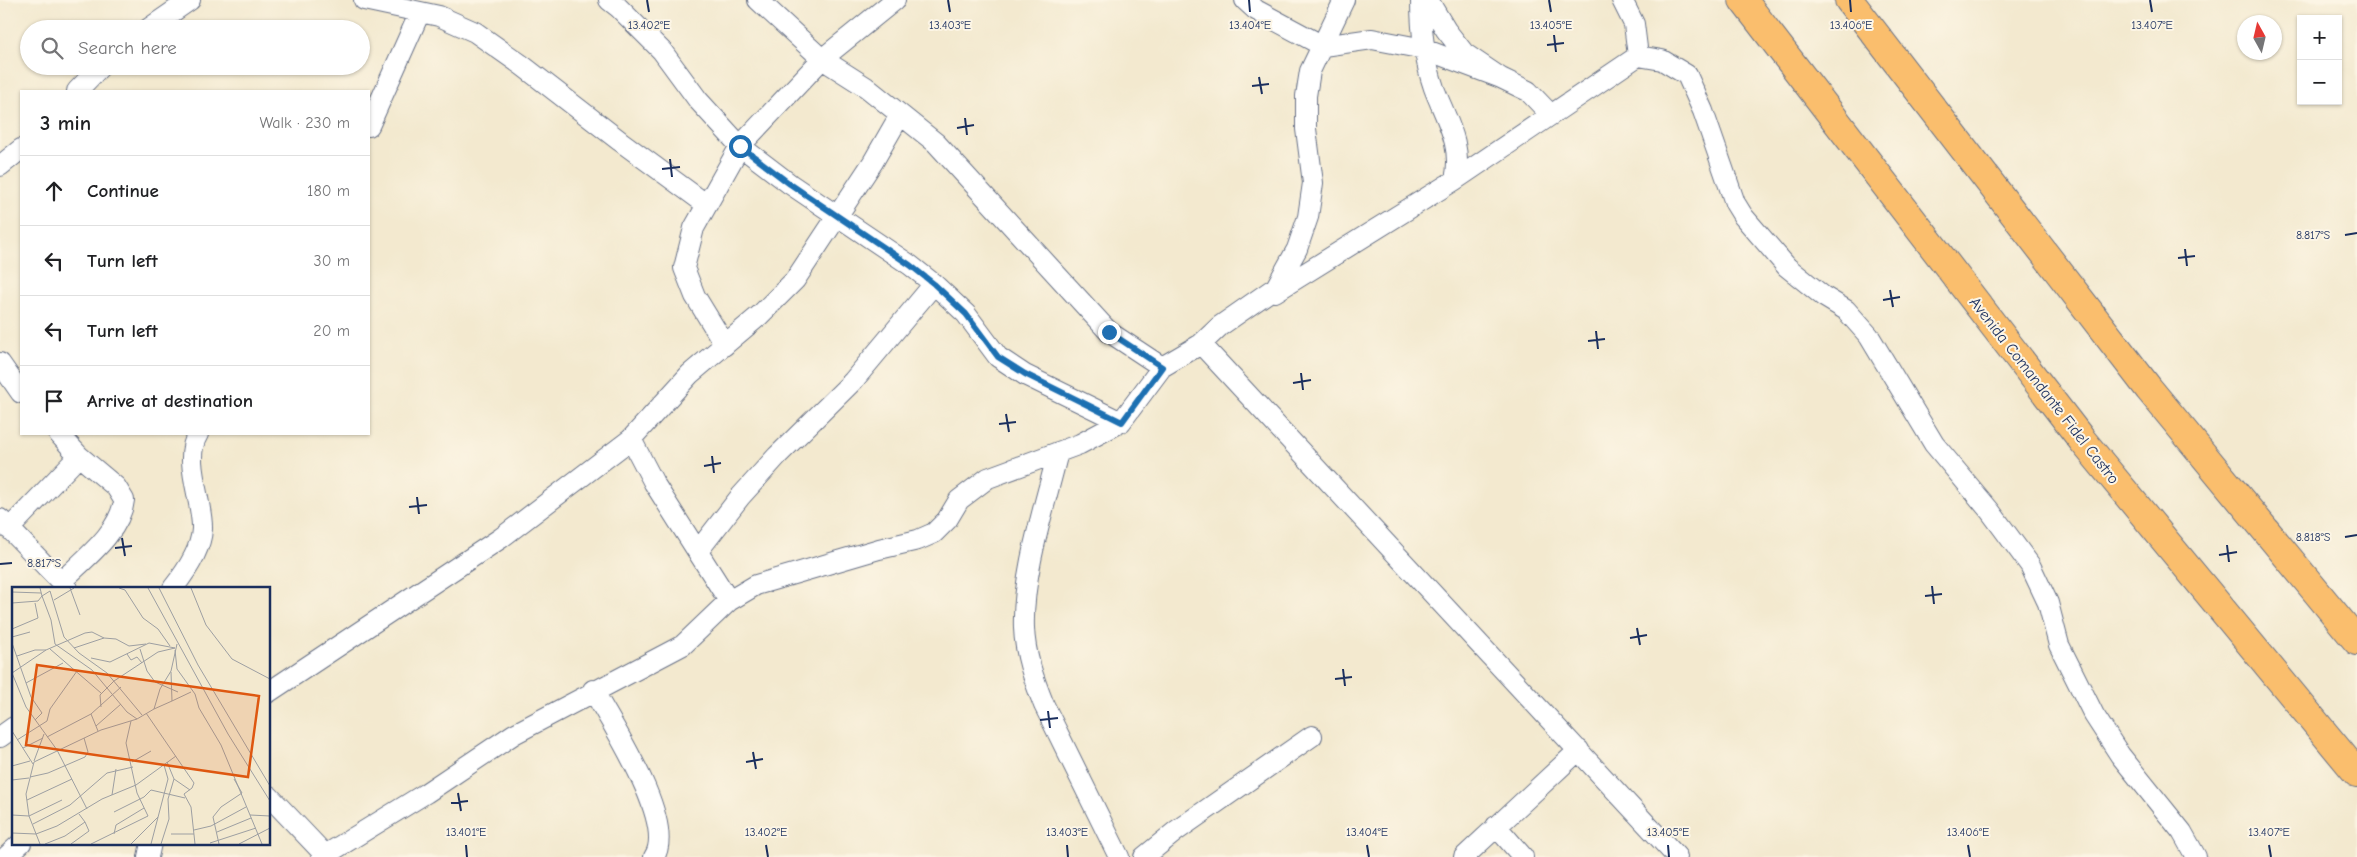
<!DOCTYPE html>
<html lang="en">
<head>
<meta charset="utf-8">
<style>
	:root { --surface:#fff; --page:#f2f2f2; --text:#202124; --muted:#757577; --line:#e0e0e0 }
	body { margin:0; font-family:"Comic Neue",sans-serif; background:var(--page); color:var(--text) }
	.controls { position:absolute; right:15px; top:15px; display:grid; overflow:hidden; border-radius:0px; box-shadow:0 1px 4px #0004 }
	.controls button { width:45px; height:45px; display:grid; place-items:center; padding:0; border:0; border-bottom:1px solid var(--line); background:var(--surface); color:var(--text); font:25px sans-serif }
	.compass { position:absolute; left:2237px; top:15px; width:45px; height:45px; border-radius:50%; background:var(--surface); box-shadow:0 1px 4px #0004; rotate:352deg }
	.stop { position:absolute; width:15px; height:15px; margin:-11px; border:4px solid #1f6fb2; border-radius:50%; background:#fff }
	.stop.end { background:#1f6fb2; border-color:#fff; box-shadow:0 1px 5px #0008 }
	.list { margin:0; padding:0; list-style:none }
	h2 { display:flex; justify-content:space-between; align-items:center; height:65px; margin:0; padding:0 20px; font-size:21px }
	h2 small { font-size:16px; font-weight:400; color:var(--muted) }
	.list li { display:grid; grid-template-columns:32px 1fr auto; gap:15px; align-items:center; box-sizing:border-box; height:70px; padding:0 20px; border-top:1px solid var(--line) }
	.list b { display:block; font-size:19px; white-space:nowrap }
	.list em { font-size:16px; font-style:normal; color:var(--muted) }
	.icon { flex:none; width:28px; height:28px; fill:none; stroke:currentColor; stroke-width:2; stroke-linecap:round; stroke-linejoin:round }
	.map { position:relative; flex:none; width:2357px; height:857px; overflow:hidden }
	.search { position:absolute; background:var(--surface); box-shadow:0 1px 4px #0004; left:20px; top:20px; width:350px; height:55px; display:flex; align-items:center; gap:12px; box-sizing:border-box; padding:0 18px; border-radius:28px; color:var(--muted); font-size:19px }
	.panel { position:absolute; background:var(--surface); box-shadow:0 1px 4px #0004; left:20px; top:90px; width:350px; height:345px; border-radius:0px }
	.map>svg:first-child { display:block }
</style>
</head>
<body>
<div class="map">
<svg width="2357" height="857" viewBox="0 0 2357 857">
	<rect width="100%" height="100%" fill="#fcf5e5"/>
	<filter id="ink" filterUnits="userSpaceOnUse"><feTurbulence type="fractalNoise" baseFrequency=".02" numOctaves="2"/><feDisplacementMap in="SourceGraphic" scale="10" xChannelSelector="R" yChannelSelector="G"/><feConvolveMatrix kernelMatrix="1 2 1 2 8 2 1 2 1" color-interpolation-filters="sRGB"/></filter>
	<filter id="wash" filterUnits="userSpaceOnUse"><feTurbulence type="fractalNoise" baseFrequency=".0096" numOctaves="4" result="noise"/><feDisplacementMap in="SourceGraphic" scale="20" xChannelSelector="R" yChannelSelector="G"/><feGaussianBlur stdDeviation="1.12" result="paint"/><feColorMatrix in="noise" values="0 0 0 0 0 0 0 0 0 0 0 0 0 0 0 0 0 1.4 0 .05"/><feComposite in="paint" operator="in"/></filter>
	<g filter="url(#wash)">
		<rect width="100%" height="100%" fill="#f3e9cf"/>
	</g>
	<g filter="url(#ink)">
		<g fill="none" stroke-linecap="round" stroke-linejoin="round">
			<defs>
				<path id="street" d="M 364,0 L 439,16 L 475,32 L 523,66 L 620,141 L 707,205
					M 609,0 L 618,7 L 662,51 L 698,100 L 740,146 L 790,184 L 910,265 L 934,284 L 966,314 L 998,357 L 1025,375 L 1121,422
					M 758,0 L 822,59 L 866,87 L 936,143 L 1109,332 L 1162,367
					M 1245,0 L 1256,10 L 1323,46 L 1372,39 L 1424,49 L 1501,78
					M 1428,0 L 1446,30 L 1464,53 L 1501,78 L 1528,91 L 1551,115
					M 1622,0 L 1634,24 L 1638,56
					M 148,29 L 190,0
					M 77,91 L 101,66
					M 369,126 L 420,12
					M 0,166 L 21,149
					M 1455,180 L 1638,56 L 1662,60 L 1687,75 L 1703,111 L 1735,203 L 1743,216 L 1787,267 L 1823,296 L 1846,310 L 1869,336 L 1934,444 L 1990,511 L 2030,565 L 2048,603 L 2059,645 L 2094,715 L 2120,755 L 2182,832 L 2196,857
					M 1275,292 L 1455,180 C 1463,144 1446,120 1434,88 C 1424,59 1421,30 1421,0
					M 1201,344 L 1677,857
					M 725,345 L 695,296 L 684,268 L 694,228 L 740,146 L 822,59 L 895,0
					M 0,363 L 21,393
					M 59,434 L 79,456 L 116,487 L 124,500 C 120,533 84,559 61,582
					M 631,439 L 654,483 L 729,601
					M 1058,452 C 1045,506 1022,574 1024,628 C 1025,655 1034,680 1044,705 L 1119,857
					M 0,519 L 67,588
					M 9,529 L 79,456
					M 698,551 L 740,497 L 777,456 L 853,381 L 934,284
					M 173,588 C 185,573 201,549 202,529 C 203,501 182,459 198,434
					M 593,690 C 611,723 677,823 654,857
					M 269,692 L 501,538 L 631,439 L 690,374 L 760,315 L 795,280 L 873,162 L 900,115
					M 0,737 L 14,727
					M 269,796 L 327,857
					M 1496,826 L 1523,857
					M 6,857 L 21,843
					M 148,857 L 151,843
					M 322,857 L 426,793 L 514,734 L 683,645 L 729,601 L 756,585 L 879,549 L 918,540 L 934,533 L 947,520 L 959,500 L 988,478 L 1080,444 L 1121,422 L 1162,367 L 1201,344 L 1220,326 L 1276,287 L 1297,249 L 1308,217 L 1313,183 L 1306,129 L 1306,96 L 1310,71 L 1344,0
					M 1144,857 L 1176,831 L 1312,736
					M 1464,857 L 1579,750"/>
				<path id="highway" d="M 1743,0 L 2082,440 L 2357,773
					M 1849,0 L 2149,389 L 2357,641"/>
			</defs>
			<!-- street casing -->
			<use href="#street" stroke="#677086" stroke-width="22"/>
			<!-- highway casing -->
			<use href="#highway" stroke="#677086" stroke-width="30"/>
			<!-- street -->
			<use href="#street" stroke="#fff" stroke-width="20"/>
			<!-- highway -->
			<use href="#highway" stroke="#fabe6d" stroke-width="28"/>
		</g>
	</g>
	<g fill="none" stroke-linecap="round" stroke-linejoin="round" filter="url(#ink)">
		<!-- route -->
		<path stroke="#1f6fb2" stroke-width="6" d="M 740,146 L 790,184 L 910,265 L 934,284 L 966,314 L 998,357 L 1025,374 L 1122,422 L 1162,367 L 1109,332"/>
	</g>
	<!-- ticks -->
	<path fill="none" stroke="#1b2f5e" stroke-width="2" d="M 647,0 L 649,12M 948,0 L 950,12M 1249,0 L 1250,12M 1549,0 L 1551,12M 1850,0 L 1851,12M 2150,0 L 2152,12M 1554,35 L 1556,52M 1547,45 L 1564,43M 1259,77 L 1262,94M 1252,86 L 1269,84M 965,118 L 967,135M 957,128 L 974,125M 670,159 L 672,177M 662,169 L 680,167M 2345,235 L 2357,233M 2185,249 L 2187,266M 2178,258 L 2195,256M 1890,290 L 1893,307M 1883,300 L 1900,297M 1596,331 L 1598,349M 1588,341 L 1605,339M 1301,373 L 1303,390M 1293,383 L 1311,380M 1006,414 L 1009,432M 999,424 L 1016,422M 712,456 L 714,473M 704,466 L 721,463M 417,497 L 419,514M 409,507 L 427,505M 2345,537 L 2357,535M 122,538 L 125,556M 2227,545 L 2229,562M 115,548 L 132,546M 2219,555 L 2237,552M 0,564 L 12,563M 1932,586 L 1934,604M 1925,596 L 1942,594M 1637,628 L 1640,645M 1630,638 L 1647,635M 1343,669 L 1345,686M 1335,679 L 1352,677M 1048,711 L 1050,728M 1040,720 L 1058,718M 753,752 L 756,769M 746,762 L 763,759M 458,793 L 461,811M 451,803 L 468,801M 466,845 L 467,857M 766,845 L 768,857M 1067,845 L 1068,857M 1367,845 L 1369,857M 1668,845 L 1669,857M 1968,845 L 1970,857M 2269,845 L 2271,857"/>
	<g text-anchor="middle" stroke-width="4" stroke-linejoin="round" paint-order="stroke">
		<!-- street labels -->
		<g font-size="16" fill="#1b2f5e" stroke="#fcf5e5">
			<text transform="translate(2045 390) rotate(52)" y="6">Avenida Comandante Fidel Castro</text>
		</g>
	</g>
	<!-- overview -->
	<g transform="translate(12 587)">
		<rect width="258" height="258" fill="#f3e9cf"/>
		<path fill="none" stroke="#9d9fa2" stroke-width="1" d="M 58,1 L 68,28M 107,1 L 113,3 L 131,31 L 146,42 L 158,59M 136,1 L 216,147 L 258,214M 147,1 L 186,78 L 258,199M 179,1 L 194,38 L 220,72 L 258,92M 0,5 L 29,6M 42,13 L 62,1M 0,16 L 26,14 L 30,9 L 28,1M 0,42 L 26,31 L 23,16M 0,50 L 18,45M 0,56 L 19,110 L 30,126 L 23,133M 62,61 L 92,51 L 104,52 L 117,59 L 134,57M 38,62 L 89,106M 128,62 L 135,84 L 143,95 L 166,105M 163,63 L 165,82 L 183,107 L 187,121 L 209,158 L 250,257M 115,67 L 119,73 L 125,70 L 130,76M 5,69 L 23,63 L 34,63M 79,71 L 98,75 L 137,56 L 163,61M 0,86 L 14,120 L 45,163 L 75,222M 0,86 L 34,63 L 73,46 L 80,45 L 92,51M 14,96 L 51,76M 160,114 L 179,105M 89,120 L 88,108 L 102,94 L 146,65 L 163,61M 142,122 L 160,114 L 159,85M 134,126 L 182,196 L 180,201 L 172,207 L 179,220 L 183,257M 79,127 L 86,144M 125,132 L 115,125 L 80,83 L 43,57 L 39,33 L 30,9 L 38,4 L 52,50 L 67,66 L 95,86 L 130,128M 84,139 L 109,117M 0,144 L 21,177M 35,150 L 79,127 L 109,100M 5,153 L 35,134 L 38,122 L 65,84M 11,161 L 31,151M 22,174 L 32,147M 120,175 L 139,164M 155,175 L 162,192 L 178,203M 0,179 L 18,174M 18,190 L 36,186 L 73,170 L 76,165 L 72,151M 0,193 L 17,191M 139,203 L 173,211M 100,208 L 104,182M 15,213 L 60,192M 102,225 L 132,210 L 139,203M 0,228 L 17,229 L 50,213M 238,228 L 258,229M 21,237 L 58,218 L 95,186 L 121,180M 182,243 L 199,239 L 234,220M 205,245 L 239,231M 0,246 L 24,247 L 45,239 L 90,212 L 124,198 L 164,169M 102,247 L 104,238 L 132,221M 159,247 L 182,247M 198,256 L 244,241M 28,257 L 17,229 L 14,207 L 22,175 L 89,143 L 125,132 L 142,122 L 148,102 L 159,84 L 165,57M 33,257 L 53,249 L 73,235 L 67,227M 59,257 L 77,244 L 73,235M 79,257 L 136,229 L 125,206 L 114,156 L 119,134M 119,257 L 146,230M 139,257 L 156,192 L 152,178M 149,257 L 157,232 L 156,212 L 162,192M 207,257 L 201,230 L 209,220 L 230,206 L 222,192M 227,257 L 258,241"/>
		<path fill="#de5710" fill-opacity="0.15" stroke="#de5710" stroke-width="2.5" d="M 25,78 L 247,109 L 236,190 L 14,158 Z"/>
		<rect width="258" height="258" fill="none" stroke="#1b2f5e" stroke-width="2.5"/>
	</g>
	<g font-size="12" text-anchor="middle" fill="#1b2f5e" stroke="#fcf5e5" stroke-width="4" stroke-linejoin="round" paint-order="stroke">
		<text x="649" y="29">13.402°E</text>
		<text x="950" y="29">13.403°E</text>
		<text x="1250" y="29">13.404°E</text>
		<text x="1551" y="29">13.405°E</text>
		<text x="1851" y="29">13.406°E</text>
		<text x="2152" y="29">13.407°E</text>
		<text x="2313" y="239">8.817°S</text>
		<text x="2313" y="541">8.818°S</text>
		<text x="44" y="567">8.817°S</text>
		<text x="466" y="836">13.401°E</text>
		<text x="766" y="836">13.402°E</text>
		<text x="1067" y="836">13.403°E</text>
		<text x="1367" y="836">13.404°E</text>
		<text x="1668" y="836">13.405°E</text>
		<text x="1968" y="836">13.406°E</text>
		<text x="2269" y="836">13.407°E</text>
	</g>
</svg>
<div class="controls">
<button>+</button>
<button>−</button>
</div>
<svg class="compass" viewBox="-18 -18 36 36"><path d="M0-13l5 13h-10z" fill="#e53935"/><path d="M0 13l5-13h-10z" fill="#757577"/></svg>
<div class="stop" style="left:740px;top:146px"></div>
<div class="stop end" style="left:1109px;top:332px"></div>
<div class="search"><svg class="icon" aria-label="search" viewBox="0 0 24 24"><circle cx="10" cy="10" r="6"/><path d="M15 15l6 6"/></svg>Search here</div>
<section class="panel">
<h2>3 min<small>Walk · 230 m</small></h2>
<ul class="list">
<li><svg class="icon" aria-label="ahead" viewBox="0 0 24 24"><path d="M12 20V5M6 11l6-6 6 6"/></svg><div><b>Continue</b></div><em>180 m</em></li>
<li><svg class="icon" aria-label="left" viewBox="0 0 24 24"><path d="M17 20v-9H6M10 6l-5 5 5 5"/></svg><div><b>Turn left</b></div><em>30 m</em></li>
<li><svg class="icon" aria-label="left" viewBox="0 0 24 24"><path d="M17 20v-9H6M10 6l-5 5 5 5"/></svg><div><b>Turn left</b></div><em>20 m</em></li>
<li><svg class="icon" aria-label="arrive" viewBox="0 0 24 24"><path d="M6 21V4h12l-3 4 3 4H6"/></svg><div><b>Arrive at destination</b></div></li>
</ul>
</section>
</div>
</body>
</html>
